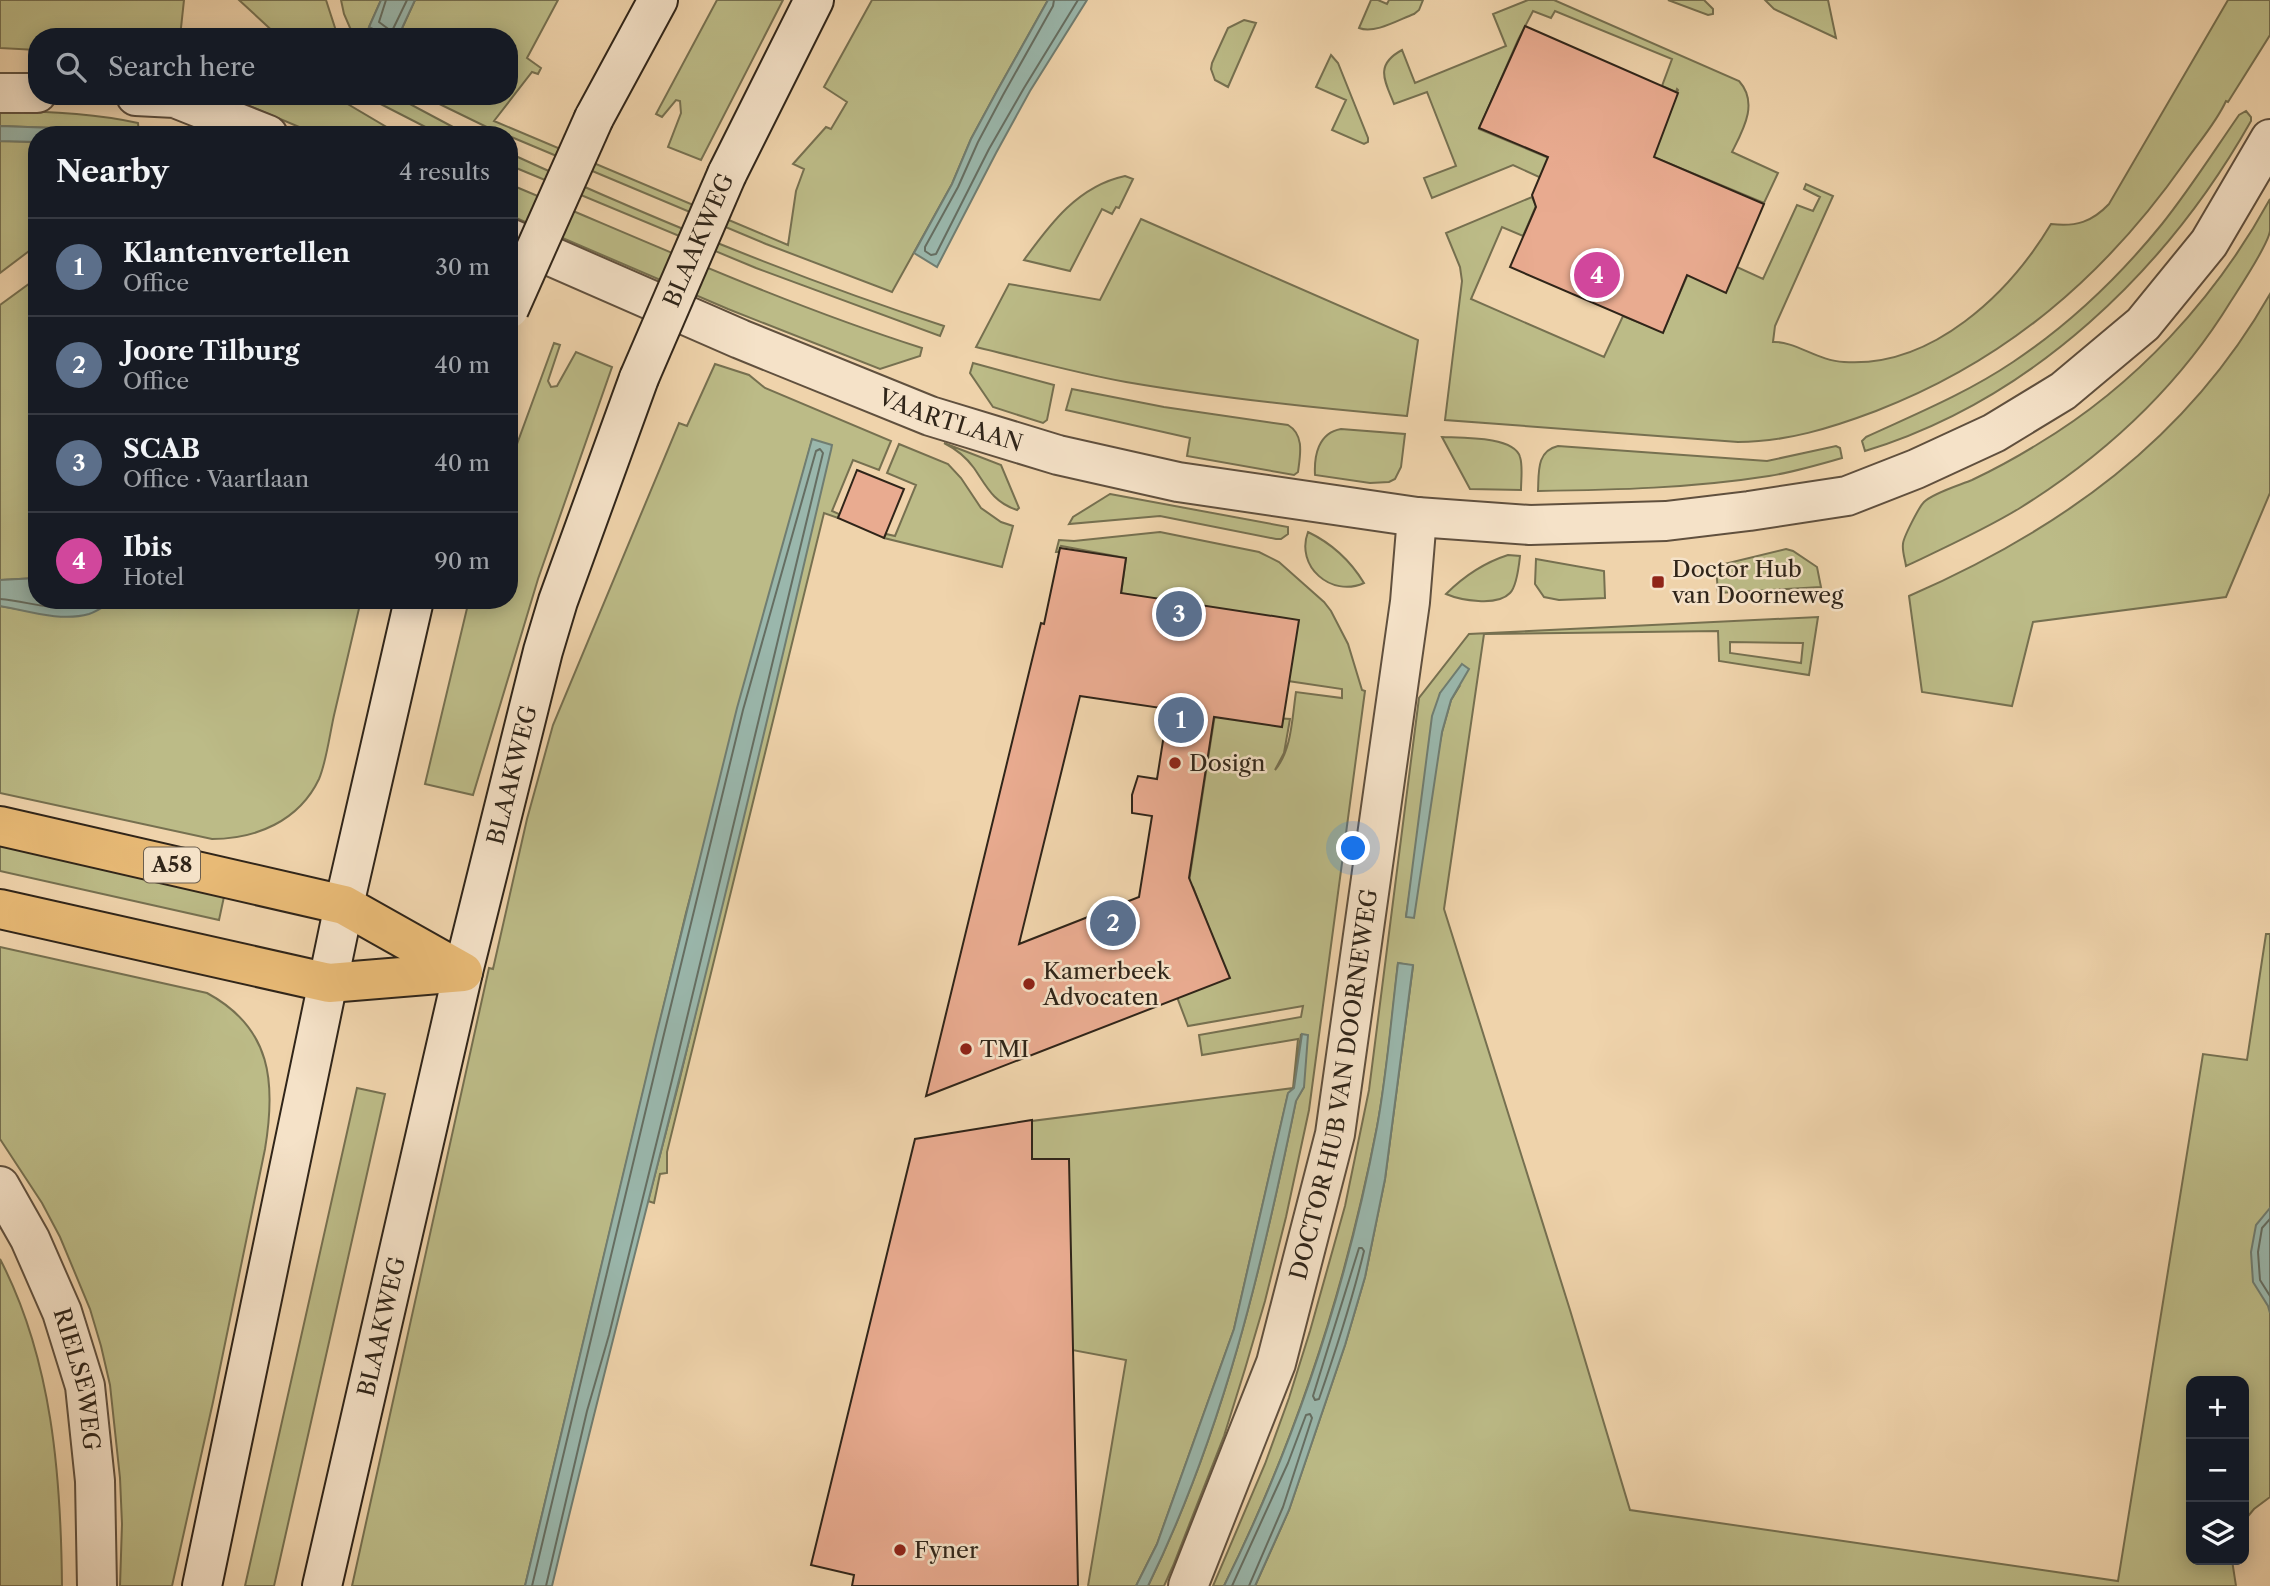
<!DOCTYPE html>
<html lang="en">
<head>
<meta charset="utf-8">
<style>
	:root { --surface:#171b24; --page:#242831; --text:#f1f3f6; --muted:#9ea1a6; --line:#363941; --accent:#8c9099 }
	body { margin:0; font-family:"Libre Caslon Text",serif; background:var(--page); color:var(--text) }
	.controls { position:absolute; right:21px; bottom:21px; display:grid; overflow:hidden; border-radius:14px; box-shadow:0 4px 18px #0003 }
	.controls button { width:63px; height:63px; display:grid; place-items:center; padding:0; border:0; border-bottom:2px solid var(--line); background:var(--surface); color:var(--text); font:35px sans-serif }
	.you { position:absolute; left:1354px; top:849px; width:24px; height:24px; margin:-18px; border:5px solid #fff; border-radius:50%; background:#1a73e8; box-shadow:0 0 0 10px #1a73e833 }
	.badge { display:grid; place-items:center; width:46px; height:46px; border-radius:50%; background:var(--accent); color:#fff; font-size:23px; font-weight:700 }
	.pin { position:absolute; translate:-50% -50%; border:4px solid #fff; box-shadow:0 2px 7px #0006 }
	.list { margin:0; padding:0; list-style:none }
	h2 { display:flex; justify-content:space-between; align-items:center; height:91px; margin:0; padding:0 28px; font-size:30px }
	h2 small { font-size:23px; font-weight:400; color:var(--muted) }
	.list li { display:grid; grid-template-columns:46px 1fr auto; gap:21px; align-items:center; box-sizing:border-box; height:98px; padding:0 28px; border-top:2px solid var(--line) }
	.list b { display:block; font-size:26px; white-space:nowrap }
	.list p { margin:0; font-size:23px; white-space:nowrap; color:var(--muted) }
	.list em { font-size:23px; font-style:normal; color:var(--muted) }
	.icon { flex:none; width:38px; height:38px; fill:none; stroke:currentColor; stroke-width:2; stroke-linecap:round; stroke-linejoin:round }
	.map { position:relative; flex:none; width:2270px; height:1586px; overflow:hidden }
	.search { position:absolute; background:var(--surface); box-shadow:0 4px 18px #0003; left:28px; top:28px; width:490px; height:77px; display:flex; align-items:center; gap:18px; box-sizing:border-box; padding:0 24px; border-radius:28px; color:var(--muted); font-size:26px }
	.panel { position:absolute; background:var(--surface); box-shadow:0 4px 18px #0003; left:28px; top:126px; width:490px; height:483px; border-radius:28px }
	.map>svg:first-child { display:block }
</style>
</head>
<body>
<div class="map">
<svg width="2270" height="1586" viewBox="0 0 2270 1586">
	<rect width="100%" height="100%" fill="#efd3ab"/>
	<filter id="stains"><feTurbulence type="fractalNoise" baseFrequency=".00286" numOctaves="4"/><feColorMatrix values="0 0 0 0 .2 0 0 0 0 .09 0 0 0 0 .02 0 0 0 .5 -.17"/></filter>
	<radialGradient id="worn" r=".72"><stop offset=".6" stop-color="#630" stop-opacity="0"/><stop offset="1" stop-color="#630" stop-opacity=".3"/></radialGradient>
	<!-- green -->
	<path fill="#bcbb87" stroke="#767050" stroke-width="2" fill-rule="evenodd" d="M 0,0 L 184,0 L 180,37 L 37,37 L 37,50 L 0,48 Z
		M 239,0 L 326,0 L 338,37 L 279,37 Z
		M 341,0 L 381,0 L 369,27 L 388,37 L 354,37 L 344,14 Z
		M 415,0 L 558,0 L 527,58 L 541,68 L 538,74 L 532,72 L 494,121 L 788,245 L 796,191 L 804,169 L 793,164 L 826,127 L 831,129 L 847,102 L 824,87 L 872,0 L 1048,0 L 997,91 L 971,139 L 952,184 L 892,292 L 766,244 L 509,136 L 509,135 L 501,134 L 423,96 L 509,96 L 509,37 L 398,37 Z
		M 717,0 L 783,0 L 701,160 L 668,147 L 681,113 L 680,101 L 676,100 L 662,117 L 656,114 Z
		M 1371,0 L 1378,0 L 1387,4 L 1389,0 L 1423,0 L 1419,10 L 1414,14 C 1398,20 1375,34 1359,28 Z
		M 1528,0 L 1554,0 L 1739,81 C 1759,103 1743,130 1732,152 L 1778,173 L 1764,203 L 1651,156 L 1678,90 L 1677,89 L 1676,92 L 1662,86 L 1672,59 L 1555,11 L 1551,18 L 1533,11 L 1518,40 L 1479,129 L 1556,161 L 1551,174 L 1539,177 L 1513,165 L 1432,198 L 1424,178 L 1456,166 L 1427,92 L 1394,104 C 1385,81 1374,65 1402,50 L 1415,83 L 1506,46 L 1493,14 Z
		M 1668,0 L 1704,0 L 1713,9 L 1713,14 L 1708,15 Z
		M 1765,0 L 1828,0 L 1836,38 L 1774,9 Z
		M 2228,0 L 2270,0 L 2270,35 L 2228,102 L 2226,101 C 2216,123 2198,143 2185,162 C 2105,276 2006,361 1876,411 C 1831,428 1786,442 1738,442 L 1445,420 L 1462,281 L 1460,267 L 1446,233 L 1532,197 L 1536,206 L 1523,236 L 1502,227 L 1471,299 L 1604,357 L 1623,316 L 1663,332 L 1688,274 L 1737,267 L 1763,279 L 1797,205 L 1813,211 L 1820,197 L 1804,189 L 1806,184 L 1833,196 L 1775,326 L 1773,342 C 1795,341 1818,361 1844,362 C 1932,368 2009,294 2051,224 C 2076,227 2092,222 2109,204 Z
		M 1244,20 L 1256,23 L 1228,87 L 1215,80 L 1211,69 L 1212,63 L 1228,28 Z
		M 1331,55 L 1338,63 L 1368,138 L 1368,142 L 1364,144 L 1332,130 L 1346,100 L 1316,87 Z
		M 226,96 L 334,96 L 400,135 L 318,135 Z
		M 365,96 L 395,96 L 468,135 L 441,135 Z
		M 0,111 C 46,111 93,113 138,123 L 139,135 L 88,135 L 82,129 L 0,126 Z
		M 2246,111 L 2251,117 L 2251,121 C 2167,270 2032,400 1865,451 L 1862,441 L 1866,437 C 1916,414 1967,393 2013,362 C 2070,324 2119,277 2162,224 C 2190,189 2214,151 2239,115 Z
		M 0,141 L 37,142 L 37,245 L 0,273 Z
		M 509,153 C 651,218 796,278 944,326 L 940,336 L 756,268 L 509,165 Z
		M 1125,176 L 1133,179 L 1119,208 L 1116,207 L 1112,214 L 1102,209 L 1070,271 L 1024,260 C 1050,224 1078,186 1125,176 Z
		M 509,184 C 646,241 781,303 922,348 L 920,356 L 880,369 L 728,309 L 509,215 L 511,201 Z
		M 2270,199 C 2270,209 2270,221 2270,231 C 2268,245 2240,287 2231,301 C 2179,386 2105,455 2020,508 C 1984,530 1944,548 1906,566 C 1905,559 1902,551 1903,544 C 1903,538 1919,507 1924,502 C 1933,493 1960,485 1972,480 C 1995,469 2017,457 2038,444 C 2135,386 2216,298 2270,199 Z
		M 1141,219 L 1418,340 L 1407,416 C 1313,408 1219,398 1126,382 C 1076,373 1026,359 976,347 L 1009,284 L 1100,300 Z
		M 37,278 L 37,578 L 0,580 L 0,305 Z
		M 2270,294 L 2270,493 L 2226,597 L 2033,622 L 2012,706 L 1922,692 L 1909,596 C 2060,530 2187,440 2270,294 Z
		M 554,343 L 560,345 L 548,381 L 551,387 L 557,386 L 576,352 L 612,367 L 538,579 L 473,795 L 425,784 L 469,600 L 509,600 L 509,466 Z
		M 973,363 L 1054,385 L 1047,420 L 1043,423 L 993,407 L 970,373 Z
		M 715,364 L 749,375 L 765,388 L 891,441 L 879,470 L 853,460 L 832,511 L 839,514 L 838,518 L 824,513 L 667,1152 L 667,1173 L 660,1174 L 654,1203 L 648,1201 L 679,1082 L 831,446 L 812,440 L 686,913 L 525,1586 L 352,1586 L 489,968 L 493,969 L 527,819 L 553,725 L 679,423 L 687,426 Z
		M 1072,389 L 1164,407 L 1288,425 C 1305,435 1300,456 1298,472 L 1294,475 L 1187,456 L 1190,438 L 1066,410 Z
		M 1341,429 L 1405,434 L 1401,467 L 1395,479 L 1389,482 L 1370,483 L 1315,475 C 1314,456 1318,433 1341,429 Z
		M 1442,437 C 1460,438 1514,436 1520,457 C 1523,466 1521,480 1521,490 L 1470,489 Z
		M 944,443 L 1001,465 L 1019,508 L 1017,510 C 993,502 987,487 974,468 C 966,457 956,449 944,443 Z
		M 899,444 L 948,464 L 961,478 L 981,508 L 1001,522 L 1013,526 L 1002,567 L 884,538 L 886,534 L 895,536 L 916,485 L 887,473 Z
		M 1558,446 L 1767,461 L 1836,446 L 1840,448 L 1842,458 C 1818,465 1794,472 1769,476 C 1693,488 1615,490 1538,491 C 1539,473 1536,451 1558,446 Z
		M 1110,494 L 1288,527 L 1288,534 L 1281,539 L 1276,539 L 1160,516 L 1069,524 L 1073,517 Z
		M 1160,532 L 1259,552 L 1279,562 L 1324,602 L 1331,611 L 1348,644 L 1362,690 L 1365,691 L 1309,1110 L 1286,1217 L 1265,1301 L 1245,1369 L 1224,1436 L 1173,1566 L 1164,1586 L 1148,1586 C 1223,1432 1262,1267 1296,1100 L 1304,1087 L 1301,1034 L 1294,1088 L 1288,1094 L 1234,1329 L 1157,1544 L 1136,1586 L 1088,1586 L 1126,1360 L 1072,1350 L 1032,1160 L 1032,1121 L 1293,1088 L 1298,1039 L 1202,1055 L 1199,1035 L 1301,1017 L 1303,1006 L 1188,1026 L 1177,997 L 1228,977 L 1193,887 L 1188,888 L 1215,714 L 1290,719 L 1284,753 L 1275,770 C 1292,750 1292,718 1296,692 L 1342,698 L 1342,689 L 1288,681 L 1121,594 L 1126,558 L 1061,546 L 1059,552 L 1056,552 L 1059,540 L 1074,541 Z
		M 1308,532 C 1333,544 1350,560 1364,583 C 1331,598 1295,566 1308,532 Z
		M 1786,549 L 1793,551 L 1817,567 L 1821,587 L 1718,593 L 1716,566 Z
		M 1508,555 L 1520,556 C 1519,565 1517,586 1510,593 C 1497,607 1460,600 1446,594 C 1464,576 1483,563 1508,555 Z
		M 1536,559 L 1604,571 L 1605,598 L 1559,600 L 1544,597 L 1535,584 Z
		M 114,600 L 361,600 C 352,637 344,674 335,711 C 330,731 327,760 319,779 C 299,821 256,839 212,839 L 0,793 L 0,606 L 51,615 L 104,607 Z
		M 1818,617 L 1809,675 L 1719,661 L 1718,631 L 1484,634 L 1444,909 L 1570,1310 L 1630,1510 L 2118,1581 L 2203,1054 L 2247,1060 L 2266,934 L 2270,934 L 2270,1497 L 2254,1509 L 2244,1521 L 2244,1381 L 2191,1381 L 2191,1560 L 2232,1560 L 2236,1586 L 1255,1586 L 1289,1510 L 1345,1345 L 1365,1277 L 1385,1179 L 1413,966 L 1398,963 C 1392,1018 1387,1073 1377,1127 C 1346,1286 1296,1441 1224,1586 L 1213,1586 L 1265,1464 L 1289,1398 L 1310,1331 L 1345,1206 L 1369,1090 L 1419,698 L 1469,634 ZM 1730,642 L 1803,643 L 1801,663 L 1730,653 ZM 1459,687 L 1451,700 L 1442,732 L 1406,917 L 1440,693 Z
		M 0,840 L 225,892 L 219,920 L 0,871 Z
		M 0,947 L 207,993 C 272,1028 276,1083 265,1149 L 213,1402 L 172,1586 L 120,1586 L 122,1524 L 120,1478 L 110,1385 L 101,1346 L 90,1309 L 60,1237 L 42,1203 L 0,1139 Z
		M 357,1088 L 385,1094 L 274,1586 L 245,1586 Z
		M 0,1259 C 52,1359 61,1475 62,1586 L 0,1586 Z"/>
	<!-- water -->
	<path fill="#9ab7ac" stroke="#707d71" stroke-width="2" d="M 381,0 L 415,0 L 398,37 L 388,37 L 369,27 Z
		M 1048,0 L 1087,0 L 1030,91 L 996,153 L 937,267 L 914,253 L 952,184 L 971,139 L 997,91 Z
		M 0,126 L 82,129 L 88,135 L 37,135 L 37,142 L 0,141 Z
		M 812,439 L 832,445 L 831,450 C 781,661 732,874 678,1084 C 636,1251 592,1418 552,1586 L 525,1586 L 656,1036 L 737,708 Z
		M 37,578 L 37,600 L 114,600 C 106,605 98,611 89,614 C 61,622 28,611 0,606 L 0,580 Z
		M 1462,664 L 1469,669 L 1451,700 L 1442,732 L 1414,918 L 1406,917 L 1432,716 L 1440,693 Z
		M 1398,963 L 1413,965 L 1385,1179 L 1365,1277 L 1345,1345 L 1289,1510 L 1255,1586 L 1224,1586 C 1296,1441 1347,1286 1377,1127 C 1387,1073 1391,1018 1398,963 Z
		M 1302,1034 L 1308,1035 L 1304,1087 L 1296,1101 C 1262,1267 1223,1432 1148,1586 L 1136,1586 L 1157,1544 L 1234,1329 L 1288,1093 L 1294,1088 Z
		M 2270,1208 L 2270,1313 L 2268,1306 L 2253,1282 L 2251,1252 L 2256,1225 Z"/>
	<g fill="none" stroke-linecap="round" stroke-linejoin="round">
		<!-- shore -->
		<path stroke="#656e62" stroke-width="2" d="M 386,0 L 379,22 L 391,31 L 393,29 L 407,0
			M 1054,0 L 1053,6 L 1003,95 L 978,142 L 958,187 L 925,247 L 925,251 L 931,255 L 936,254 L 989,149 L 1024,88 L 1078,0
			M 0,599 C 35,602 67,617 101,600
			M 2270,1219 L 2262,1228 L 2258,1252 L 2260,1280 L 2270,1296
			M 1359,1248 L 1362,1248 L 1364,1251 C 1352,1301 1336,1350 1319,1399 L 1315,1400 L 1313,1396 Z
			M 532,1586 L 663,1038 L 743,710 L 816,451 L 820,449 L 823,453 L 672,1080 L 609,1335 L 587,1411 L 546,1586
			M 1232,1586 L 1288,1463 L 1306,1415 L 1310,1414 L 1312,1418 L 1283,1507 L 1249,1586"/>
	</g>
	<!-- building -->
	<path fill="#e9ab90" stroke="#302519" stroke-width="2" fill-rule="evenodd" d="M 1525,26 L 1678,93 L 1654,157 L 1764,204 L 1726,293 L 1687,275 L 1663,333 L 1510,267 L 1536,207 L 1532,195 L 1548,157 L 1479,128 Z
		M 857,470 L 904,489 L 884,538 L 838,518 Z
		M 1060,548 L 1126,558 L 1121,593 L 1299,620 L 1282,727 L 1214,717 L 1189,878 L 1230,978 L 926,1096 L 1041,623 L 1044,624 ZM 1080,696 L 1168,709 L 1157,779 L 1138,776 L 1132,795 L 1132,813 L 1152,816 L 1139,897 L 1019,944 Z
		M 1032,1120 L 1032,1159 L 1069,1159 L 1078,1586 L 852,1586 L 854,1575 L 811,1565 L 915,1139 Z"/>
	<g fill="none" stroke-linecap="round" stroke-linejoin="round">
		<defs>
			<g id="minor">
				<path d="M 0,93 L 37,93"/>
				<path d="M 136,96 L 175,98 L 268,135"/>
				<path id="s1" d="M 509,238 L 740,339 L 930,416 L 1058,455 L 1178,482 L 1417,517 L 1530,525 L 1666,521 L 1749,511 L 1847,496 L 1916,469 L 1994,433 L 2063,391 L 2143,324 L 2209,243 L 2270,139"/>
				<path id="s2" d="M 0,1186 L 30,1239 L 62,1312 L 85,1386 L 95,1481 L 97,1586"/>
				<path id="s3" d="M 1188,1586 L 1276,1363 L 1335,1134 L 1410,602 L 1417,517"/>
			</g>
			<g id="secondary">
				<path d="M 594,118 L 658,0"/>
				<path d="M 727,174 L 814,0"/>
				<path d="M 202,1586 L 344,905 L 414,600"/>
				<path id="s4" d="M 322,1586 L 463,972 L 543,651 L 558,601 L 639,378"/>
			</g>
			<path id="motorway" d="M 0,826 L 344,905 L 463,972
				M 0,909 L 329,983 L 463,972"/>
		</defs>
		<!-- minor casing -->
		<use href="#minor" stroke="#60503e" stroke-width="42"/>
		<!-- secondary casing -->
		<use href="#secondary" stroke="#302519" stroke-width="42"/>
		<!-- motorway casing -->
		<use href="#motorway" stroke="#302519" stroke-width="42"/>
		<!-- minor -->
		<use href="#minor" stroke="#f5e2c8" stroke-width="38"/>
		<!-- secondary -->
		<use href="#secondary" stroke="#f5e2c8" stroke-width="38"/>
		<!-- motorway -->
		<use href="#motorway" stroke="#e8ba76" stroke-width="38"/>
		<defs>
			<g id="secondary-bridge">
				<path d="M 509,309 L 594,118"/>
				<path id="s5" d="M 639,378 L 727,174"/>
			</g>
		</defs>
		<!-- secondary-bridge casing -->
		<use href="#secondary-bridge" stroke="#302519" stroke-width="42" stroke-linecap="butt"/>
		<!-- secondary-bridge -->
		<use href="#secondary-bridge" stroke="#f5e2c8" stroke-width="38"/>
	</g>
	<!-- markers -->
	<g fill="#8f2418" stroke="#f5e2c8" stroke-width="2.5">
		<rect x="1651" y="575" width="14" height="14" rx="3.5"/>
		<circle cx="1175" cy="763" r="7"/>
		<circle cx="1029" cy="984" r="7"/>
		<circle cx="966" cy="1049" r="7"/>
		<circle cx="900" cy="1550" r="7"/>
	</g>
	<g text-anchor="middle" stroke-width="5" stroke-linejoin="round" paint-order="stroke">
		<!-- shield labels -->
		<rect fill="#f5e2c8" stroke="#6b5e4e" stroke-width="2" x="144" y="847.5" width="56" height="35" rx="5"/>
		<g font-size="21" font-weight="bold" fill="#302519">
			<text x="172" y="872">A58</text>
		</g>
		<!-- street labels -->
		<g font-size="23" fill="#302519" stroke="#f5e2c8">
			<text dy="8" stroke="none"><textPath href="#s5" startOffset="150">BLAAKWEG</textPath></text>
			<text dy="8" stroke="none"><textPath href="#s1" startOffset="478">VAARTLAAN</textPath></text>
			<text dy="8" stroke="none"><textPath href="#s4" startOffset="833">BLAAKWEG</textPath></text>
			<text dy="8" stroke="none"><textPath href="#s3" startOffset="525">DOCTOR HUB VAN DOORNEWEG</textPath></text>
			<text dy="8" stroke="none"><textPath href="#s4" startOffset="266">BLAAKWEG</textPath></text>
			<text dy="8" stroke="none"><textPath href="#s2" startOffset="210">RIELSEWEG</textPath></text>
		</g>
		<!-- poi labels -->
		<g font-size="23" fill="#302519" stroke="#f5e2c8" text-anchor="start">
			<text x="1672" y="577">Doctor Hub<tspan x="1672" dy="26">van Doorneweg</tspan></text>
			<text x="1189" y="771">Dosign</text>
			<text x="1043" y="979">Kamerbeek<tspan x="1043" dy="26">Advocaten</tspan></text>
			<text x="980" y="1057">TMI</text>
			<text x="914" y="1558">Fyner</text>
		</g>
	</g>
	<rect width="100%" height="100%" filter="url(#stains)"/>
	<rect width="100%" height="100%" fill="url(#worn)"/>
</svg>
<div class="controls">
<button>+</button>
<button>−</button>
<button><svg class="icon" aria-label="layers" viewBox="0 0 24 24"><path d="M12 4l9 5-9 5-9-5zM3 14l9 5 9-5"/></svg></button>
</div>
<div class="you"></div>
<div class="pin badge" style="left:1181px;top:720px;background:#5c6f8a">1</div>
<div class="pin badge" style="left:1113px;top:923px;background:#5c6f8a">2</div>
<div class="pin badge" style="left:1179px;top:614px;background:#5c6f8a">3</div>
<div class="pin badge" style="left:1597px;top:275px;background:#d1479c">4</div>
<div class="search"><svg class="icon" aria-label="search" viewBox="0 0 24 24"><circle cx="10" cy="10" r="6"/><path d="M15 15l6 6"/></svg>Search here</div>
<section class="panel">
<h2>Nearby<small>4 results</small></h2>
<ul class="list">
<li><span class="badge" style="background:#5c6f8a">1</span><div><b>Klantenvertellen</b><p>Office</p></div><em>30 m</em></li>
<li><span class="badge" style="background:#5c6f8a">2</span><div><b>Joore Tilburg</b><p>Office</p></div><em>40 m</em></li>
<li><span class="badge" style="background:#5c6f8a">3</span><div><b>SCAB</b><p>Office · Vaartlaan</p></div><em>40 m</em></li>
<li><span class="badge" style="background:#d1479c">4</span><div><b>Ibis</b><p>Hotel</p></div><em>90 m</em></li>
</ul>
</section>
</div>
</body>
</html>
